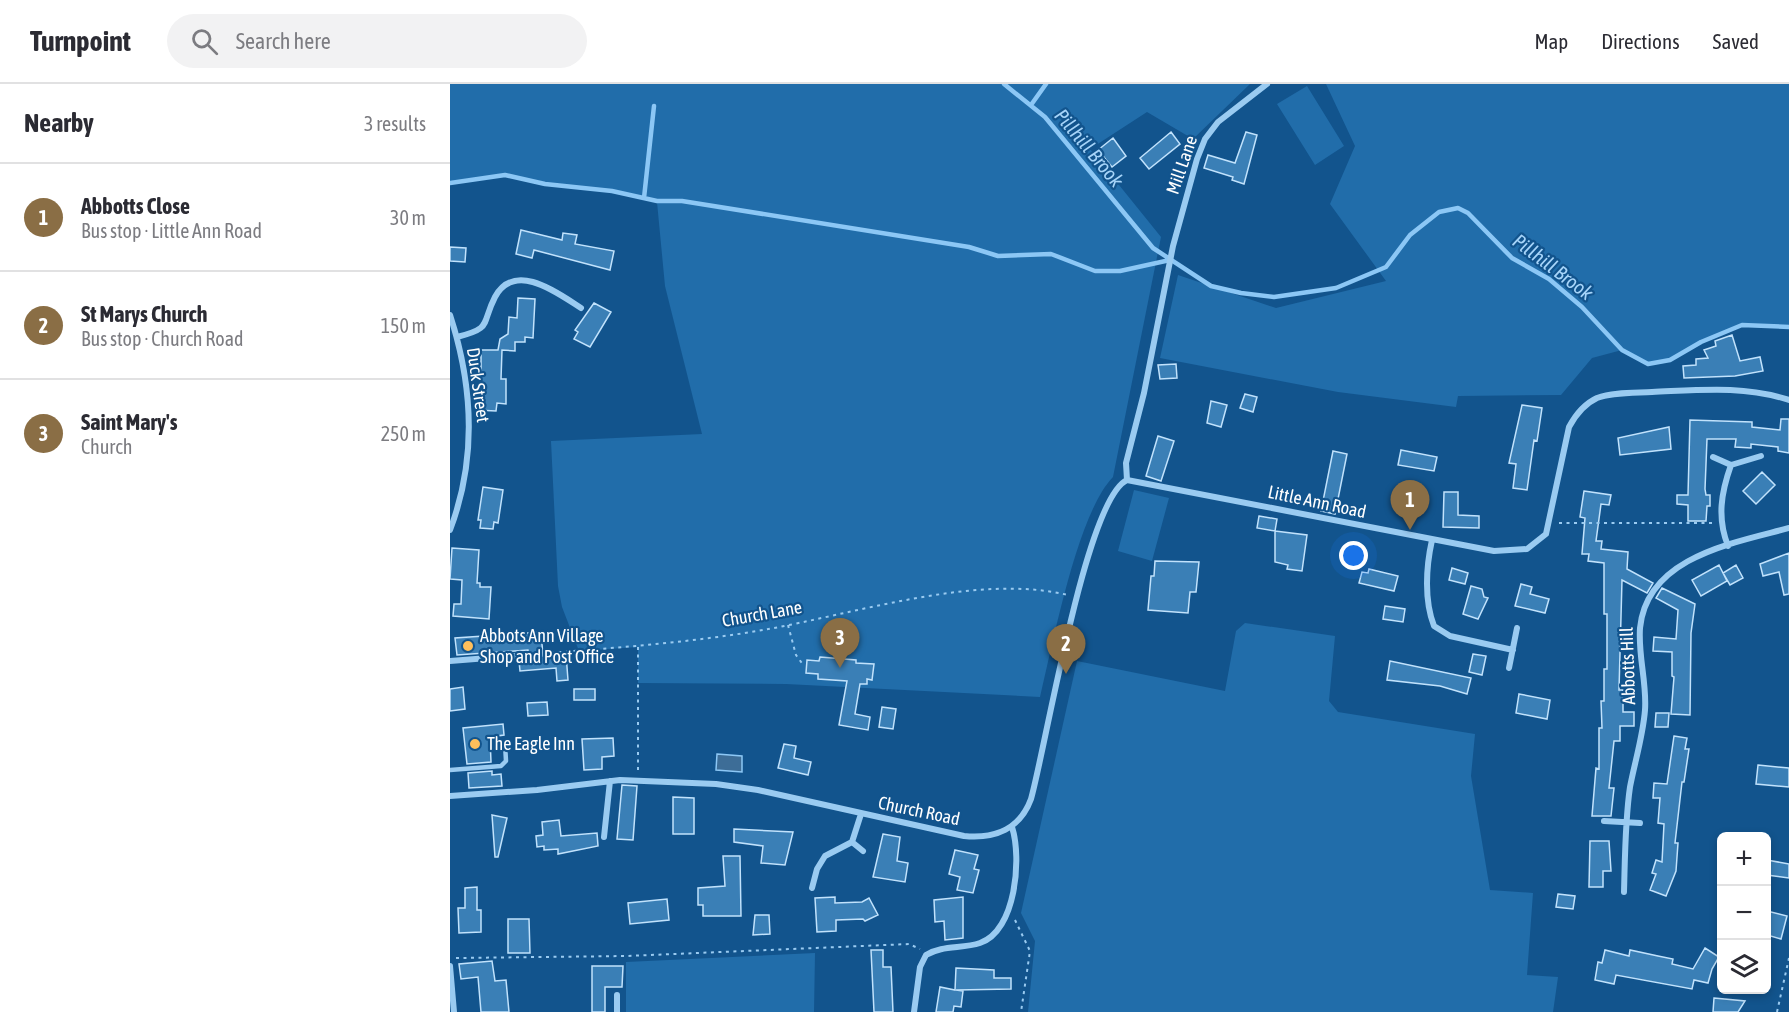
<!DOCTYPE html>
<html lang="en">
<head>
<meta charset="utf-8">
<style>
	:root { --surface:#fff; --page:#f2f2f3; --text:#2b2b33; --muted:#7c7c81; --line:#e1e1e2; --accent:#8a6e45 }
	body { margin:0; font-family:"Asap Condensed",sans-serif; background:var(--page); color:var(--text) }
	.controls { position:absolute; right:18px; bottom:18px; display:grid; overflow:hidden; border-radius:9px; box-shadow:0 3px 9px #0003 }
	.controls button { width:54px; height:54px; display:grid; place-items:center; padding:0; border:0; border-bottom:2px solid var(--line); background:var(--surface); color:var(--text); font:30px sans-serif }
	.you { position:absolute; left:904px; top:472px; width:21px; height:21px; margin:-15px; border:4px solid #fff; border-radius:50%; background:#1a73e8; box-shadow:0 0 0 9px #1a73e833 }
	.badge { display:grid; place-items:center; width:39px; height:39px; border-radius:50%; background:var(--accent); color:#fff; font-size:20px; font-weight:700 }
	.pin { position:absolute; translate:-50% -50px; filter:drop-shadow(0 2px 3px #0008) }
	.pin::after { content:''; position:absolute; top:32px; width:21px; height:18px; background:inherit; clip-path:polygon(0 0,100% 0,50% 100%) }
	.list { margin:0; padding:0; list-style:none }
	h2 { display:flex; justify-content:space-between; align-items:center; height:78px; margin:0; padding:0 24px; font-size:26px }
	h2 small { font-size:20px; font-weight:400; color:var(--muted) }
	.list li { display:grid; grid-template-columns:39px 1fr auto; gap:18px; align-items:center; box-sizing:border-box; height:108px; padding:0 24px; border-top:2px solid var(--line) }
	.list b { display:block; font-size:22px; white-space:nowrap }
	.list p { margin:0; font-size:20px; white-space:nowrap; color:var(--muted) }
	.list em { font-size:20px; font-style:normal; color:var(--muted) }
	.icon { flex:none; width:33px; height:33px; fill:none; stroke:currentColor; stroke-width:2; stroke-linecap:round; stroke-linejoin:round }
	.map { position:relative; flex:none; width:1339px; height:928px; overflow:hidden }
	header { display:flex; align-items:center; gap:36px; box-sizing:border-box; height:84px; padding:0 30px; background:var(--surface); border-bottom:2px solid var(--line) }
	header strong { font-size:28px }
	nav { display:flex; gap:33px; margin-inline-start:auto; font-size:21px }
	.search { width:420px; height:54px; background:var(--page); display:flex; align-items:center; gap:15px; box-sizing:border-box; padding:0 21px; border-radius:33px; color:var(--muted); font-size:22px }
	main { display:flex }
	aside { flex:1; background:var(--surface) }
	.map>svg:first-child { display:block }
</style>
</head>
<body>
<header>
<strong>Turnpoint</strong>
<div class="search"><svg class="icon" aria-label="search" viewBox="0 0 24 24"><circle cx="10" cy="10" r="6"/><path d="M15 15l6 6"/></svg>Search here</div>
<nav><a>Map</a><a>Directions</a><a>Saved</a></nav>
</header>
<main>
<aside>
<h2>Nearby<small>3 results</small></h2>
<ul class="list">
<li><span class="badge">1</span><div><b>Abbotts Close</b><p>Bus stop · Little Ann Road</p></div><em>30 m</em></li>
<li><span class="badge">2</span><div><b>St Marys Church</b><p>Bus stop · Church Road</p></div><em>150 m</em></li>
<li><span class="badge">3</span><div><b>Saint Mary's</b><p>Church</p></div><em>250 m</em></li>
</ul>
</aside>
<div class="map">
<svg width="1339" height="928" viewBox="0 0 1339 928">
	<rect width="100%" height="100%" fill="#12548d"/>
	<!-- green -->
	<path fill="#216daa" d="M 0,0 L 800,0 L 743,55 L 697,28 L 640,65 L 711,153 L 663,393 C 627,430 603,560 590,613 L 336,600 L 188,599 L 188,563 L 129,567 L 112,523 L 108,502 L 101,357 L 252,350 L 215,202 L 207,118 L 162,107 L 95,100 L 55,91 L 0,99 Z
		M 876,0 L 1339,0 L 1339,243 L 1292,241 L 1210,279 L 1198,280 L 1172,266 L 1142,274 L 1111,311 L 1008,312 L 1006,323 L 888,308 L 710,274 L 728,191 L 826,224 L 936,197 L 880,120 L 905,62 Z
		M 857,2 L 894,62 L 865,81 L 827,20 Z
		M 684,406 L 719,414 L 702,477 L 668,467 Z
		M 795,539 L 885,552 L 879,617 L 888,628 L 1025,650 L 1021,692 L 1040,806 L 1083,809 L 1077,891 L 1108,893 L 1103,928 L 578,928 L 585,857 L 571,829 L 627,577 L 775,607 L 786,547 Z
		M 365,869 L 364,928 L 176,928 L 176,878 Z"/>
	<!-- water -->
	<path fill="#3d6d97" stroke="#8cc7f5" stroke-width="1.5" d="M 267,670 L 292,672 L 292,688 L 266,686 Z"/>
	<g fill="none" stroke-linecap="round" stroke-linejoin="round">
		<!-- stream -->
		<path stroke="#8cc7f5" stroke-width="4.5" d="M 554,0 L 595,33 L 703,164 L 761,202 L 791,209 L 824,213 L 886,204 L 936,183 L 960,151 L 989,128 L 1008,124 L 1018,129 L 1062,174 L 1099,195 L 1132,223 L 1172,266 L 1198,280 L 1220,276 L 1251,258 L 1292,241 L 1339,243
			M 581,21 L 596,0
			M 0,99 L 55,91 L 95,100 L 162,107 L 207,117 L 232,117 L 519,163 L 548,172 L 601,170 L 645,187 L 670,187 L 720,176
			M 194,114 L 204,22"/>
	</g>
	<!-- building -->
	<path fill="#3a7fb6" stroke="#c1e2fc" stroke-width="1.5" d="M 721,48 L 730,60 L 699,85 L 690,74 Z
		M 796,48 L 807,51 L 794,100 L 782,96 L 783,93 L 754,84 L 758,71 L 785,79 Z
		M 663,54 L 676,72 L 662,83 L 648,66 Z
		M 71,146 L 112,156 L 113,149 L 127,151 L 125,160 L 164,167 L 160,186 L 84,166 L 82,174 L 66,170 Z
		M 0,163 L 16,164 L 15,178 L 0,177 Z
		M 68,214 L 85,215 L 83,254 L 75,253 L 75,258 L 65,258 L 65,267 L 52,266 L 51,295 L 56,295 L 56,320 L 47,319 L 46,327 L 26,326 L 27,308 L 31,308 L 31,266 L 48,266 L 50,255 L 58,250 L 59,233 L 67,234 Z
		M 144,219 L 161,228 L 140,263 L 124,255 L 128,248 L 125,246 Z
		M 1282,251 L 1290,277 L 1310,273 L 1313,287 L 1285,292 L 1234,294 L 1233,282 L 1246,281 L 1246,275 L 1258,274 L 1254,266 L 1266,262 L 1265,257 Z
		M 726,280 L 727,294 L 710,295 L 708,281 Z
		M 795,310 L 807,313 L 803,328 L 790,324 Z
		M 761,317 L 777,321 L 771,343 L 757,339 Z
		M 1072,321 L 1092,324 L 1087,357 L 1084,356 L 1077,406 L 1063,404 L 1066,380 L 1059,379 Z
		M 1331,335 L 1339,335 L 1339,369 L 1328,367 L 1328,363 L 1301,360 L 1301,364 L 1285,363 L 1286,355 L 1257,355 L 1255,405 L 1256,411 L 1260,411 L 1260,422 L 1257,422 L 1256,437 L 1238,437 L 1238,421 L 1227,420 L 1227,411 L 1238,411 L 1240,336 L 1302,338 L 1302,343 L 1330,346 Z
		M 1219,343 L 1221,365 L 1170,371 L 1168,354 Z
		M 708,352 L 724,357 L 711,397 L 696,392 Z
		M 951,366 L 987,373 L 984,387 L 948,381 Z
		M 883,367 L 897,370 L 885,430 L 871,427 Z
		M 1312,388 L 1325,401 L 1306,420 L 1293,407 Z
		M 33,403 L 53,406 L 48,439 L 44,438 L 43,445 L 30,444 L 31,436 L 28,436 Z
		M 1134,407 L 1161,411 L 1159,421 L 1151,420 L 1146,457 L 1152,457 L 1151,465 L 1178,468 L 1177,485 L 1203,499 L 1197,509 L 1172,496 L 1169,606 L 1173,606 L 1173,628 L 1184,628 L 1184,642 L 1170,642 L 1170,657 L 1164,657 L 1159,704 L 1164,704 L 1161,732 L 1142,732 L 1146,684 L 1149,685 L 1149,644 L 1152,644 L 1151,617 L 1154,617 L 1154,585 L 1157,585 L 1157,530 L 1154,530 L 1154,479 L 1138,477 L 1139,470 L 1132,470 L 1135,434 L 1130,433 Z
		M 994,408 L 1008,408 L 1008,431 L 1029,432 L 1029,444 L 993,443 Z
		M 809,432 L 827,435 L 825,447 L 807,444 Z
		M 825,447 L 857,451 L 852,487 L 837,485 L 838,481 L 825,478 Z
		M 2,464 L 29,466 L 27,499 L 30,499 L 30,503 L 41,503 L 39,535 L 3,532 L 4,520 L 11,520 L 12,496 L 0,495 Z
		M 1339,469 L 1339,510 L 1334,511 L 1329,488 L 1313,492 L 1310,480 Z
		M 705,477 L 749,478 L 746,508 L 740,508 L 738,529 L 698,526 L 701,492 L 704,492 Z
		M 1269,481 L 1277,497 L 1251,512 L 1242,496 Z
		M 1286,481 L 1293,494 L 1280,501 L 1273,489 Z
		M 1002,484 L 1018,489 L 1015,500 L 999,496 Z
		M 919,485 L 948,492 L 944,507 L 909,499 L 912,488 L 918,489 Z
		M 1071,500 L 1082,503 L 1080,510 L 1099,515 L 1095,529 L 1065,522 Z
		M 1021,502 L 1032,505 L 1034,513 L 1038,514 L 1028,535 L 1013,530 Z
		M 1212,504 L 1245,520 L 1241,549 L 1240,631 L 1221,630 L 1224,593 L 1222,592 L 1222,568 L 1203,567 L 1204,553 L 1226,555 L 1228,526 L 1206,514 Z
		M 935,522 L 955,525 L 953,538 L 933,535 Z
		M 91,548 L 93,572 L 116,570 L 118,596 L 107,597 L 106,584 L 70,587 L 69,577 L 81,573 L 78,566 L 7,571 L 5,554 Z
		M 1023,570 L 1036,572 L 1032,591 L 1019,588 Z
		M 370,573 L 406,576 L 406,579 L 424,580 L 422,596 L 417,595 L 417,600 L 410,600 L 405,630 L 420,633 L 418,646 L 389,641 L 397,597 L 368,595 L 368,590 L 356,589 L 357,576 L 369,577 Z
		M 940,577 L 1021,594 L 1017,610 L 990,602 L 937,596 Z
		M 13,603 L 15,625 L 0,627 L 0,605 Z
		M 124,605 L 145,605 L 145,616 L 124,616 Z
		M 1069,610 L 1100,616 L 1097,635 L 1066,629 Z
		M 97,618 L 98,631 L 78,632 L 77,619 Z
		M 432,623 L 446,625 L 443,645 L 429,643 Z
		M 1206,629 L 1219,629 L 1218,643 L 1205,643 Z
		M 53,640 L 54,651 L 40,653 L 41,678 L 17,680 L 13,644 Z
		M 1224,652 L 1237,654 L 1235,665 L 1239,665 L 1234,698 L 1232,698 L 1225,759 L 1228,759 L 1226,787 L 1216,812 L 1200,806 L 1206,790 L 1202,789 L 1206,776 L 1212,778 L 1214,740 L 1208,739 L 1210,714 L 1203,714 L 1204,699 L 1217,700 Z
		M 163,654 L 164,672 L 152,673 L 152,685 L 134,686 L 132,655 Z
		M 334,660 L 346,662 L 344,674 L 361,678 L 358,691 L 328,684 Z
		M 1308,681 L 1339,684 L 1339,703 L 1306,700 Z
		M 42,687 L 42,691 L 51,690 L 52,702 L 19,704 L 18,689 Z
		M 172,701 L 187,702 L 183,756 L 167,755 Z
		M 223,713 L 244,714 L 244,750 L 223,750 Z
		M 42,731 L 57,734 L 48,773 L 45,773 Z
		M 109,736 L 111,752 L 147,749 L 148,762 L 108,770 L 108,765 L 94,766 L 94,762 L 87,763 L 86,752 L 93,751 L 92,738 Z
		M 284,745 L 343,748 L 335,781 L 311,779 L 313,762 L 284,758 Z
		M 433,750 L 450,753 L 447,777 L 458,779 L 455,798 L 423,793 Z
		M 1140,757 L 1159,757 L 1161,787 L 1153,787 L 1153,803 L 1139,803 Z
		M 505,766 L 528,771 L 524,785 L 529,786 L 523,809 L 507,806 L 510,793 L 499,790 Z
		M 273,772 L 290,772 L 291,832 L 253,832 L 253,821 L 248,821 L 248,804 L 275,802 Z
		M 1317,776 L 1339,780 L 1339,794 L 1317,791 Z
		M 27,803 L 27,826 L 31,826 L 31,848 L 9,849 L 8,824 L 15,824 L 15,804 Z
		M 1108,810 L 1125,812 L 1123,825 L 1106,823 Z
		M 385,813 L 385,819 L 412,818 L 419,814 L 428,831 L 415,837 L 413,835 L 386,836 L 386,847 L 367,848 L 365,814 Z
		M 513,813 L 513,854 L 495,856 L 494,837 L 485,838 L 484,816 Z
		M 217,815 L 219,836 L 180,840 L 178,819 Z
		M 1317,827 L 1337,832 L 1331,855 L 1317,851 Z
		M 305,831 L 319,831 L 320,850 L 303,851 Z
		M 58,835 L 79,835 L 80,869 L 58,869 Z
		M 1255,864 L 1269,873 L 1262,885 L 1258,899 L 1244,896 L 1242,905 L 1166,891 L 1164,900 L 1145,896 L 1148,878 L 1152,879 L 1155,866 L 1179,872 L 1180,866 L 1208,872 L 1223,875 L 1222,880 L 1243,885 Z
		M 421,866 L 433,866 L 433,883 L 441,883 L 443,928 L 424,928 Z
		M 42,877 L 45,897 L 56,896 L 59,928 L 31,928 L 28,893 L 11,895 L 9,880 Z
		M 142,882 L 173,882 L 172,903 L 155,903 L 155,928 L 142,928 Z
		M 506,884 L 544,886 L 544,894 L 561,894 L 561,905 L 506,906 L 513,907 L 511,923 L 504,922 L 503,928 L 486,928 L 490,903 L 505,906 Z
		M 1264,914 L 1295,917 L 1288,928 L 1263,928 Z"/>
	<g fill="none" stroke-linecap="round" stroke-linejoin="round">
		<!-- path -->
		<path stroke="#9acbf1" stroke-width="2" stroke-dasharray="3 4.5" stroke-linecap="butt" d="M 1109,439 L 1262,439
			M 338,541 L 346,571 L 354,582
			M 86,570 C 162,564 238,559 313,546 C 405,530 526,489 618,511
			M 188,686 L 188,562
			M 565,836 L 580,867 L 571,928
			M 6,874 L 177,872 L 459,860 L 470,865
			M 1327,928 L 1339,874"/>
		<!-- service -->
		<path stroke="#9acbf1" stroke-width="4.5" d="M 0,686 L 51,682 L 56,677 L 55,660"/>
		<!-- minor -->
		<path stroke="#9acbf1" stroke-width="6" d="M 0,231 C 23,302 27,375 0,446
			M 7,253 C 43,244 31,240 45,213 C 65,176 109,210 131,224
			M 1263,373 L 1281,381 L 1311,372
			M 677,396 L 1044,467 L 1077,465 L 1096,450 L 1119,343 C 1126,330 1134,320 1147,314 C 1163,308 1185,309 1202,308 C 1249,306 1294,301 1339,316
			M 677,396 L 676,379 L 694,309 L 723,162 L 747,75 L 755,55 L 768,38 L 817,0
			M 982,456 C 976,483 974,516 984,542 L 1000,552 L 1063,566
			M 1278,462 C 1267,434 1271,409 1281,381
			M 0,577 L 76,571
			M 1059,584 L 1067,544
			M 0,712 L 87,706 L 170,696 L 266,700 L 308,706 L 514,752 C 545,755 570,745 581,715 C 596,662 636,415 677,396
			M 1154,737 L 1190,739
			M 154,753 L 160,697
			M 402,758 L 413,767
			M 362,804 L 367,785 L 375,772 L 402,758 L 411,730
			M 1174,808 C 1175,773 1175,737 1180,703 C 1185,677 1193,652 1195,626 C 1197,599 1188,572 1190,544 C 1197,473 1283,459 1339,444
			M 0,882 L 4,928
			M 167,928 L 167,911
			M 464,928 L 470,883 L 476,871 C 492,861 512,865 530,859 C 566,847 572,774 562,743"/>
	</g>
	<!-- markers -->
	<g fill="#ffbf5b" stroke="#12548d" stroke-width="2">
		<circle cx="18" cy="562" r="6"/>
		<circle cx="25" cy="660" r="6"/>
	</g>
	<g text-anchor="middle" stroke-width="4.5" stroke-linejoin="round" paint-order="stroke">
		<!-- street labels -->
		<g font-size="18" fill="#fff" stroke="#12548d">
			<text transform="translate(732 81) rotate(-71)" y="6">Mill Lane</text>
			<text transform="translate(28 301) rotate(82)" y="6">Duck Street</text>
			<text transform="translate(867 418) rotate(12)" y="6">Little Ann Road</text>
			<text transform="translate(312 530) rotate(-10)" y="6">Church Lane</text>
			<text transform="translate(1178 582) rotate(-92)" y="6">Abbotts Hill</text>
			<text transform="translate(469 727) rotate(12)" y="6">Church Road</text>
		</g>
		<!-- poi labels -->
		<g font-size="18" fill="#fff" stroke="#12548d" text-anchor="start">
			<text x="30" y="558">Abbots Ann Village<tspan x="30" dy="21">Shop and Post Office</tspan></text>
			<text x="37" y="666">The Eagle Inn</text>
		</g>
		<!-- water labels -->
		<g font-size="20" font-style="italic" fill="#a6d4f9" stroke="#12548d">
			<text transform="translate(639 64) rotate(50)" y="7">Pillhill Brook</text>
			<text transform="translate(1103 183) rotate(37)" y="7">Pillhill Brook</text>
		</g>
	</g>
</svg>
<div class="controls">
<button>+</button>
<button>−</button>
<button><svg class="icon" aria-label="layers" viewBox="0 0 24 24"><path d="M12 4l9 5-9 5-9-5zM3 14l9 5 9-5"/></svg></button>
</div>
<div class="you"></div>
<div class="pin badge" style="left:960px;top:446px">1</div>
<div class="pin badge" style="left:616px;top:590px">2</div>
<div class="pin badge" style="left:390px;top:584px">3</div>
</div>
</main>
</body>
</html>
